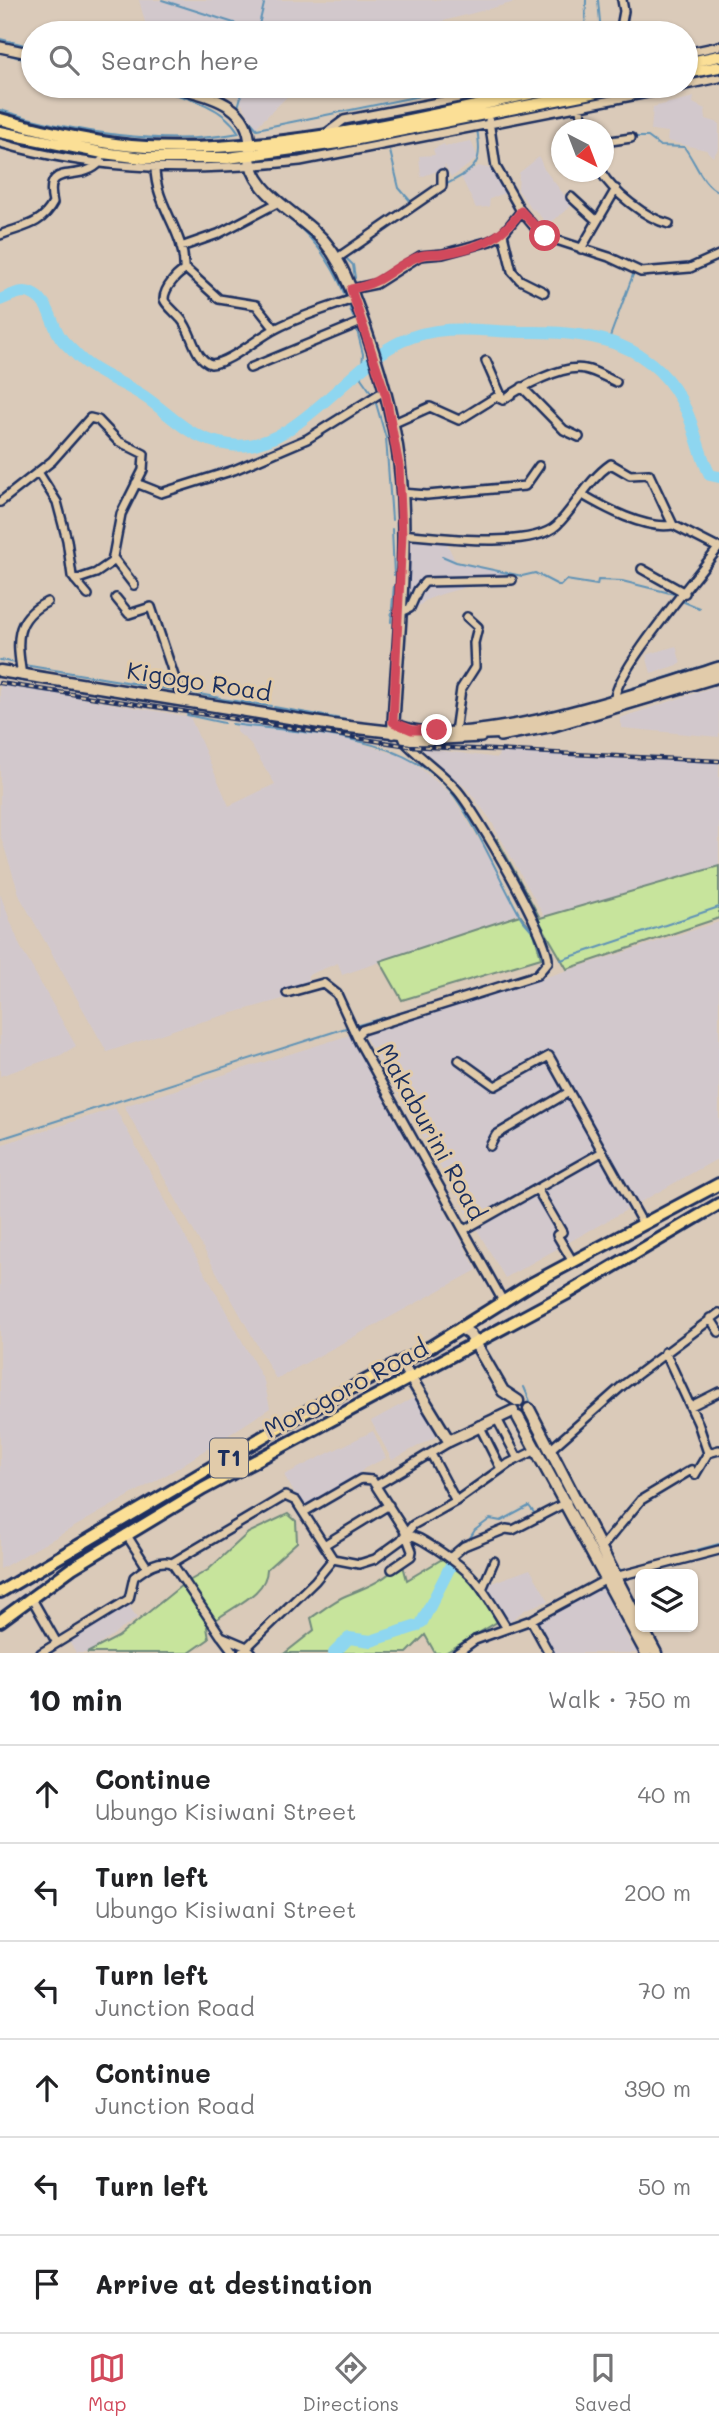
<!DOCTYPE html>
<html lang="en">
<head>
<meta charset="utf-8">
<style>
	:root { --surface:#fff; --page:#f2f2f2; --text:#202124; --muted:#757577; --line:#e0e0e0; --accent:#d1495b }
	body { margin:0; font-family:Mali,sans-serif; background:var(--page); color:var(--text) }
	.controls { position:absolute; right:21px; bottom:21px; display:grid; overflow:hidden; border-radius:10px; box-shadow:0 2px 5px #0004 }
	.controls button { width:63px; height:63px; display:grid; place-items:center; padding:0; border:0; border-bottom:2px solid var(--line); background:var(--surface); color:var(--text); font:35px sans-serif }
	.compass { position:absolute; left:551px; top:119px; width:63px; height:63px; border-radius:50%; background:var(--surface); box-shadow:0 2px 5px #0004; rotate:138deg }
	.stop { position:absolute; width:21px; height:21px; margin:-16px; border:5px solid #d1495b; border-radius:50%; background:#fff }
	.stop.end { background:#d1495b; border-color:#fff; box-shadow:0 2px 7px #0008 }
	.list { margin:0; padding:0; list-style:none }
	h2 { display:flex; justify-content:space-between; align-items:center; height:91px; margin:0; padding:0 28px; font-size:30px }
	h2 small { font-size:23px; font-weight:400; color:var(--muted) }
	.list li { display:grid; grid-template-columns:46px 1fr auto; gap:21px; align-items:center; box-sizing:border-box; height:98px; padding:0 28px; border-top:2px solid var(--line) }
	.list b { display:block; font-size:26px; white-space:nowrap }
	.list p { margin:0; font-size:23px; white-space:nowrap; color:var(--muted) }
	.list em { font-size:23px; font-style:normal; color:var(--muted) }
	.icon { flex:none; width:38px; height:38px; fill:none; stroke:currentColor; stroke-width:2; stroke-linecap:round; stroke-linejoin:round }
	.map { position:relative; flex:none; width:719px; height:1653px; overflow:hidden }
	.search { position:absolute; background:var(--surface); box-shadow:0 2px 5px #0004; left:21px; right:21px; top:21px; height:77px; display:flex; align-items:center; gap:18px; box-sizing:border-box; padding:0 24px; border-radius:38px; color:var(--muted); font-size:26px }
	.sheet { height:679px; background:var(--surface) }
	nav { display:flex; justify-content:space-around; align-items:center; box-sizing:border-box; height:98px; border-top:2px solid var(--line); background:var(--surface); font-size:19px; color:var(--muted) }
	nav a { display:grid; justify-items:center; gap:4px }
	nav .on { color:var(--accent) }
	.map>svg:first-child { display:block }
</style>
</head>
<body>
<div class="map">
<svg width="719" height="1653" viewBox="0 0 719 1653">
	<rect width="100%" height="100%" fill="#dacab9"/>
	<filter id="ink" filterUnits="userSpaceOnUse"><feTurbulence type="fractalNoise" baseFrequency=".0143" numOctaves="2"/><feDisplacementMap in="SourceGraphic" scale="14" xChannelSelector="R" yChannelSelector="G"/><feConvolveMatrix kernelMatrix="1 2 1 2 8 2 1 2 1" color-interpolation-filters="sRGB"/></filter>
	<g filter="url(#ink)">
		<!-- built -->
		<path fill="#d2c8cc" d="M 139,0 L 523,0 L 398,33 L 148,33 Z
			M 204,86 L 298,86 L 256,127 L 237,96 Z
			M 694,97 L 693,103 L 705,109 L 706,119 L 719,123 L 719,148 L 713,157 L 706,150 L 667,141 L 668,132 L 651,130 L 653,107 Z
			M 471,141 L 478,158 L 455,175 L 451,177 L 444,163 L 445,168 L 421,177 L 419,156 L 435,155 L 433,149 L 444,144 L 445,146 Z
			M 539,157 L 544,169 L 572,205 L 548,225 L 534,209 L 532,210 L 518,190 L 519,173 Z
			M 478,166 L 497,170 L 507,192 L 490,199 L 489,207 L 476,208 L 461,177 Z
			M 406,537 L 445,539 L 455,561 L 520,576 L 494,579 L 442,594 L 426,600 L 412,612 L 405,611 Z
			M 676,646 L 681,664 L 651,673 L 646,655 Z
			M 0,684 L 190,717 L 229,806 L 275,784 L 249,742 L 237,732 L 237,722 L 347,739 L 408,758 L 450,793 L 488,854 L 519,915 L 342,975 L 338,963 L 308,975 L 308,992 L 179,1028 L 107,1052 L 20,897 L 0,834 Z
			M 719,685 L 719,737 L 622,728 L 620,718 Z
			M 421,748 L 498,758 L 499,752 L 719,763 L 719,867 L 544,916 L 490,819 L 469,791 Z
			M 0,894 L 20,946 L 76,1046 L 61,1055 L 0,1076 Z
			M 719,922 L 719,1158 L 505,1278 L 364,1035 Z
			M 350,1035 L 477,1270 L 276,1379 L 124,1106 Z
			M 115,1108 L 264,1381 L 270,1408 L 173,1471 L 0,1569 L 0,1145 Z
			M 415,1397 L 437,1436 L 392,1460 L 371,1421 Z
			M 373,1431 L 386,1458 L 365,1468 L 343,1488 L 304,1510 L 284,1475 Z
			M 530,1569 L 549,1601 L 526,1609 L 506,1624 L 486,1585 Z
			M 604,1587 L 632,1647 L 636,1646 L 639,1653 L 553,1653 L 535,1624 Z
			M 126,1601 L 137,1618 L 88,1653 L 76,1653 L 67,1638 Z"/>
		<!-- green -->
		<path fill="#c7e49c" stroke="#718a7d" stroke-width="2" d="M 497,839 L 540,918 L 719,866 L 719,918 L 567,969 L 493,842 Z
			M 520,915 L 534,933 L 541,958 L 402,1000 L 380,961 Z
			M 288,1514 L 296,1521 L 297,1542 L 267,1569 C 267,1597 224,1609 207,1627 L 209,1639 L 189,1653 L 87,1653 L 118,1637 L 182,1585 L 208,1570 L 248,1533 Z
			M 444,1558 C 470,1574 484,1595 497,1622 L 445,1653 L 435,1653 L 425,1635 L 407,1653 L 285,1653 L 314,1630 L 311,1618 C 323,1610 337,1598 350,1594 C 370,1586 386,1579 402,1562 L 407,1580 Z"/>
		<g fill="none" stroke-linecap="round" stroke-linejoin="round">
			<!-- stream -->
			<path stroke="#6093b6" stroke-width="2" d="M 162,0 L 234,23 L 238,27 L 235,33
				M 598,0 L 601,33
				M 257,33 L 264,4
				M 585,33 L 586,0
				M 0,39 L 33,47
				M 0,52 L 33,62
				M 244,86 L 238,107 L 257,129 L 464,87 L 466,93
				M 631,88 L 644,86
				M 213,95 L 214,86
				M 0,110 C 69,132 167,147 239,133 C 220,101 177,96 144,86
				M 635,137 L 648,137 L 660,146 L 684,147 C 696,162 701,184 719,192
				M 390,151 L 399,188 L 412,203
				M 75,153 L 98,158
				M 243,167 L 262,195 L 271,204
				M 445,185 C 476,168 483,166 477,129
				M 276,207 C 309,233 331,258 346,298
				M 343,255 L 353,265 L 355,278
				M 348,303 L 353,317
				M 356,326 L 363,354 L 361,378 L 373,395
				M 608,342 L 634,272
				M 375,400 L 386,438 L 392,520
				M 392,529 L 394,575
				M 442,556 L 456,562 L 522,576 L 535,573 L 560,586 L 566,580 L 597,585 L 598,580 L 622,581 L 674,594
				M 684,602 L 699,608
				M 391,622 L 394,585
				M 0,660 L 16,663
				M 24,665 L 174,690
				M 0,676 L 222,712
				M 183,691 L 220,698
				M 620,692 L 719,661
				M 221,699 L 271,706
				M 591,702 L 609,695
				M 274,707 L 369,724
				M 187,715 L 224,723
				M 271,720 L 390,738
				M 232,724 C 304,734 408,732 455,797 C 482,835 499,879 522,919 L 534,933 L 544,961
				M 459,727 L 481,725
				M 561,960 L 719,907
				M 355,1026 L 460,996
				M 0,1139 L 349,1027
				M 524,1387 L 532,1406
				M 468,1541 L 475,1530 L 490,1519 L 501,1521 L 529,1506 L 535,1514
				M 693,1551 L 719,1544
				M 664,1561 L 686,1555
				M 617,1568 L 625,1572"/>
			<!-- river -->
			<path stroke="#8ed6f0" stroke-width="12" d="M 0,300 C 8,297 21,289 30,293 C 50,301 50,320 59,335 C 62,341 68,346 73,351 C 94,375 123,381 148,399 C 177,420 191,440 230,445 C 294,455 348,365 402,341 C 444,322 483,332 527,332 C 594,331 656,343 686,410 C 696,431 699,454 710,475 L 719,477
				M 422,1622 L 453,1561
				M 334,1653 L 349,1638 L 371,1641 L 417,1626"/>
			<defs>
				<path id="minor" d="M 620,33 L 624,11 L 622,0
					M 686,53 L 719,46
					M 686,85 L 719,78
					M 579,107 L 586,130
					M 489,121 L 496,167 L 521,211 L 541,235 L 609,257 L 641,272 L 690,268 L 719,255
					M 325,134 L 344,120 L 521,86
					M 604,142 L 631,138
					M 0,143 C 99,172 199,172 300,161 L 683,86
					M 155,169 C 156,207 186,233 184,270
					M 601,172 C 613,192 645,218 669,224
					M 571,197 L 596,220
					M 503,234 L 512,271 L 520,280 L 544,292
					M 0,235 C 22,226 41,226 53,203 C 43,158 80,186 101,161
					M 181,247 L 218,234 L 279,202
					M 581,249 L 616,189
					M 336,259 L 442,186 L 442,174
					M 351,289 L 376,284 L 420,256 L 443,254 L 490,241 L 503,234 L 521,211
					M 275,329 L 256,305 L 219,299 L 187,270 C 179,271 164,288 164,299 C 164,303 178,315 181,319 C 193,332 193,358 211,364 C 230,363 258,337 277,328 C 301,316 328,308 353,299
					M 486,361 L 503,400
					M 250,368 L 359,323
					M 522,387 L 564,430 L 579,437
					M 392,424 L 430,407 L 459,420 L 496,397 L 503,400 C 521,387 563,364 585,369 C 596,371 606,378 616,382
					M 38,472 L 57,502 L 67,540 L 72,576 L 88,595
					M 136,483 L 161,493 L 234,470 L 307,439 L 379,394
					M 401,493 L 427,495 L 525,486 L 539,466
					M 581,494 C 605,508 645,530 673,525
					M 0,502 L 52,461 L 90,418 L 98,420 L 118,441 L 144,454 L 143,470 L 121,514 L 112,562 L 96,573 L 75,580
					M 402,534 C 437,537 531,550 557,525 C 577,505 588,480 611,464 L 630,475 L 649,474 L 673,525 L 718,548
					M 114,559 L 134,585
					M 642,569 L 685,593
					M 116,598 L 129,614 L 151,607 L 182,700
					M 399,613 L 410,608 L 418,590 L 425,582 L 512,580
					M 22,676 C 17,642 13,619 47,602
					M 615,701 C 610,677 701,572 719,547
					M 393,722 C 457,756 650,688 719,666
					M 455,732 L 461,689 L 475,667 L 474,643 L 478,627 L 467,617
					M 500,737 L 554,727 L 719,678
					M 405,742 L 481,738
					M 287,993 L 323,983 L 337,994 L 359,1042 L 504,1303
					M 358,1034 L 362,1030 L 537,975 L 548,962 C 551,941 475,810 457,790 C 442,772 421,759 405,742 L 402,734
					M 459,1060 L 495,1086 L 549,1056 L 643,1224
					M 490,1146 L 496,1135 L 569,1092
					M 537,1189 L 562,1232 L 557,1235 L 573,1262
					M 464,1230 L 602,1152
					M 710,1318 L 719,1332
					M 665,1352 L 698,1423 L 708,1453
					M 691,1406 L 719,1392
					M 496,1417 L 517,1457
					M 479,1425 L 500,1467
					M 551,1449 L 622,1386 L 719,1313
					M 431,1454 L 456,1501
					M 377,1485 L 451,1441
					M 304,1512 L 361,1479 L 372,1480 L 404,1530 L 412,1551 L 411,1556 L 392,1569
					M 126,1534 L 147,1567
					M 406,1535 C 417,1535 426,1543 435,1548 C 478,1576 480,1585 506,1627
					M 324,1545 L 389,1505
					M 601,1548 L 641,1500 L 691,1470 L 695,1475 L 708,1453 L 719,1450
					M 451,1557 L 464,1546 L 506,1529 L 513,1530 L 567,1502
					M 172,1563 L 221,1636 L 247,1647 L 252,1653
					M 483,1587 L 494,1561
					M 32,1599 L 57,1643
					M 531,1620 L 549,1653
					M 222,1637 L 234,1653
					M 41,1653 L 129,1599 L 134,1577 C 146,1568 157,1559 172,1563 L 285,1496 L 296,1501 L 333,1559 L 359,1564 L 375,1559 L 401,1540 L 413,1525 L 456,1501 L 508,1464 L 538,1449
					M 241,1653 L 315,1581 L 333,1559
					M 457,1653 L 475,1640 L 531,1620 L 607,1579 L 719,1550"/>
				<path id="tertiary" d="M 0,47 L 33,54
					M 173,86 C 207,97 248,101 250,145"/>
				<path id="secondary" d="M 250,149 C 246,192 300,213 324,241 C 335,254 344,272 350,287 C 370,338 388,393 397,446 C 412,539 397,639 393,733
					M 0,671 L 332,725 L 427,736 L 499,733 L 565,719 L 719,672
					M 461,1328 L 470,1334 L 503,1391 L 518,1401
					M 401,1362 L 449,1441 L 513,1411
					M 529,1409 L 640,1624
					M 518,1417 L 646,1653
					M 642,1627 L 656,1653"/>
				<path id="primary" d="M 686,63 L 719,56
					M 686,73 L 719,67
					M 0,119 C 47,132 97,144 146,147 C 283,154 431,115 565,86
					M 0,132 L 103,153 L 143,158 L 228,158 L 338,143 L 627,86"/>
				<path id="trunk" d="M 0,1592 L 300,1415 L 432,1346 L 531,1284 L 719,1184
					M 0,1621 L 72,1568 L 203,1489 L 568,1293 L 719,1204"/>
			</defs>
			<!-- minor casing -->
			<use href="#minor" stroke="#1b2f5e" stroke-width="12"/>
			<!-- tertiary casing -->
			<use href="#tertiary" stroke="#1b2f5e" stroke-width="14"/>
			<!-- secondary casing -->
			<use href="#secondary" stroke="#1b2f5e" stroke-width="15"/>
			<!-- primary casing -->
			<use href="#primary" stroke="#1b2f5e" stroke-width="16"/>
			<!-- trunk casing -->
			<use href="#trunk" stroke="#1b2f5e" stroke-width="16"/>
			<!-- minor -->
			<use href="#minor" stroke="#e1cbaa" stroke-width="7"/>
			<!-- tertiary -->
			<use href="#tertiary" stroke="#e1cbaa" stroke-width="9"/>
			<!-- secondary -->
			<use href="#secondary" stroke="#e1cbaa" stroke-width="10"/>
			<!-- primary -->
			<use href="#primary" stroke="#fbdf96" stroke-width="10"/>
			<!-- trunk -->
			<use href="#trunk" stroke="#fbdf96" stroke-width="10"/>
			<defs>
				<path id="rail" d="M 0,683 L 409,746 L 719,761"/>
			</defs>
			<!-- rail casing -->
			<use href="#rail" stroke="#1b2f5e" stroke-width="4.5"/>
			<!-- rail -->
			<use href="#rail" stroke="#e1cbaa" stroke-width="2" stroke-dasharray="5" stroke-linecap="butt"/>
		</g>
	</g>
	<g fill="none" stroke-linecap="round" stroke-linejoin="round" filter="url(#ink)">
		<!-- route -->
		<path stroke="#d1495b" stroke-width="9" d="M 437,730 L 412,730 L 393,722 L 402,534 L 399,466 L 386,396 L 351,289 C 386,283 391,266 420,256 C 427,253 434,255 441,254 C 475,249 501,240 521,211 L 545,236"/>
	</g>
	<g text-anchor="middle" stroke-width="6" stroke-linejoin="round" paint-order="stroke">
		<!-- shield labels -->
		<rect fill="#e1cbaa" stroke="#565e75" stroke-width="2" x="210" y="1438.5" width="38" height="39" rx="5"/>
		<g font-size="23" font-weight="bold" fill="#1b2f5e">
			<text x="229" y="1466">T1</text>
		</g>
		<!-- street labels -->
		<g font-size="24" fill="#1b2f5e" stroke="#e1cbaa">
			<text transform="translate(199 682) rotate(9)" y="8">Kigogo Road</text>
			<text transform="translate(431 1132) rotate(61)" y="8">Makaburini Road</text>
			<text transform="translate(346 1389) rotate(-28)" y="8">Morogoro Road</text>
		</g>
	</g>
</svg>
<div class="controls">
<button><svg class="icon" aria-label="layers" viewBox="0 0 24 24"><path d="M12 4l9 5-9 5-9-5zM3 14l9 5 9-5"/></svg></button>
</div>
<svg class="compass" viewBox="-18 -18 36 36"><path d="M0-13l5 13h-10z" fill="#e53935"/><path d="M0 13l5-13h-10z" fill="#757577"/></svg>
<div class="stop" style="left:545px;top:236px"></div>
<div class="stop end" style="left:437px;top:730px"></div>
<div class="search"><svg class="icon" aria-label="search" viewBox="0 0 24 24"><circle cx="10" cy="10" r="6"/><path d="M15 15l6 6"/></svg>Search here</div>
</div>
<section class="sheet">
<h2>10 min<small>Walk · 750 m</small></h2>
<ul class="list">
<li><svg class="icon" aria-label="ahead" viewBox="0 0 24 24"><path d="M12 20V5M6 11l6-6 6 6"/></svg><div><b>Continue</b><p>Ubungo Kisiwani Street</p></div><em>40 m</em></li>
<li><svg class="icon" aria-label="left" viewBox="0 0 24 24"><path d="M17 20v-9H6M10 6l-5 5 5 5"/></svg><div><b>Turn left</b><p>Ubungo Kisiwani Street</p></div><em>200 m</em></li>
<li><svg class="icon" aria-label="left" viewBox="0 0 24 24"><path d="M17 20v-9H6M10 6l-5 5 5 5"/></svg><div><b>Turn left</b><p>Junction Road</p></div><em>70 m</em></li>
<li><svg class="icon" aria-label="ahead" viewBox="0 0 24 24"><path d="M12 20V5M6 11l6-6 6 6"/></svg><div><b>Continue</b><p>Junction Road</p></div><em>390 m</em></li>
<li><svg class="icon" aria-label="left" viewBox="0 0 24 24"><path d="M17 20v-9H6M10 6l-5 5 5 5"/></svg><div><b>Turn left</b></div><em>50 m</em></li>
<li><svg class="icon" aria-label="arrive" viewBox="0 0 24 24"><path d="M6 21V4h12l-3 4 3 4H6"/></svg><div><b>Arrive at destination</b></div></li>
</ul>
</section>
<nav>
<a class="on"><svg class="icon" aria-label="map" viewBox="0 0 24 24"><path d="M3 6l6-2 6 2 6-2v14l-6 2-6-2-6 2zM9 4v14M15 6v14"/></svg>Map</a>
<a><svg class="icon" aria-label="directions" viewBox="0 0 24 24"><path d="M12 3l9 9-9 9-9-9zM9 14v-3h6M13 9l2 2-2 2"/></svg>Directions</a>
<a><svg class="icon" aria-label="saved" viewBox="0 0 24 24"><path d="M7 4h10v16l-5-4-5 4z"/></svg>Saved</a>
</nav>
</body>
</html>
